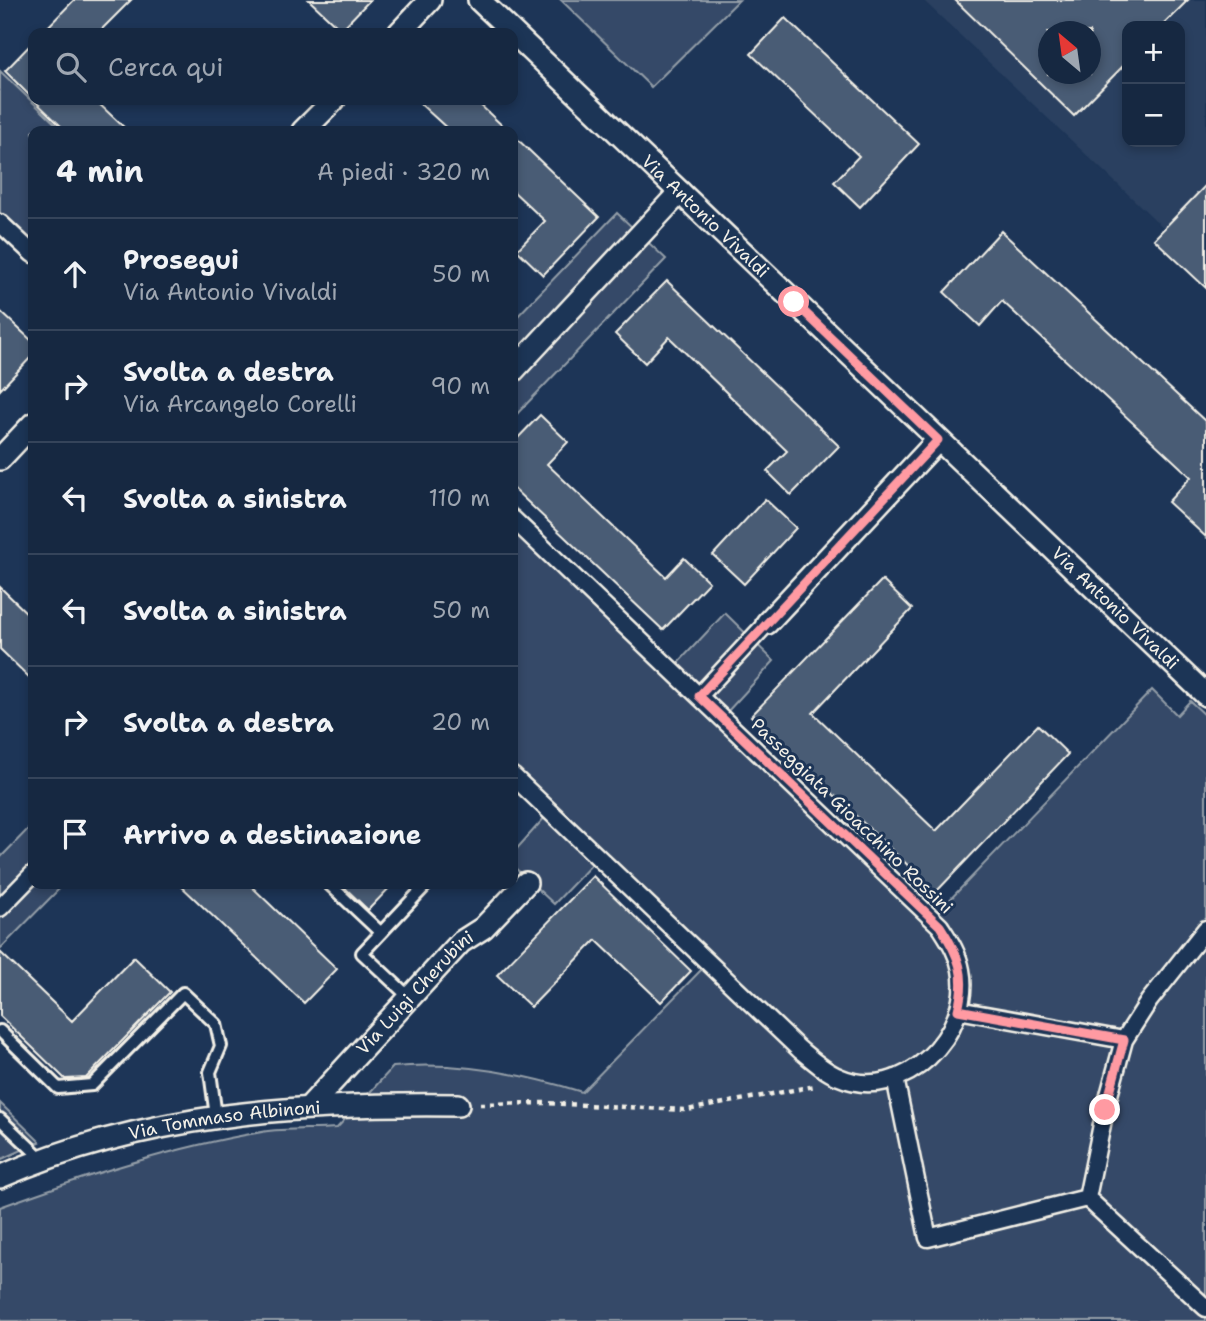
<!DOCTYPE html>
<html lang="it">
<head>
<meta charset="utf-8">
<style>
	:root { --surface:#162841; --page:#1f3048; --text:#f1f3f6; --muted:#9ea6b1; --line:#35445a }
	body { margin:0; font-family:"Shantell Sans",sans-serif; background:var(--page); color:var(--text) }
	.controls { position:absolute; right:21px; top:21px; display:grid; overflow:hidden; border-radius:14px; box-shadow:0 4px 10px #0003 }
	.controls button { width:63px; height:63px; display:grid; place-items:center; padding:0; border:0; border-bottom:2px solid var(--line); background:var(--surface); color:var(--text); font:35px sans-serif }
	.compass { position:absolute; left:1038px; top:21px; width:63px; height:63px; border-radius:50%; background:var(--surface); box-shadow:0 4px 10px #0003; rotate:331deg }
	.stop { position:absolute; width:21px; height:21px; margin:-16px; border:5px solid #ff9aa2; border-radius:50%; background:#fff }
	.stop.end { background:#ff9aa2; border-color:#fff; box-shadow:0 2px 7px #0008 }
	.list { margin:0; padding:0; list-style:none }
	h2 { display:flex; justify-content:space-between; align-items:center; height:91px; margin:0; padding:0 28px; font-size:30px }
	h2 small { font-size:23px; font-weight:400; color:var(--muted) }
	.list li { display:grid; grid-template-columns:46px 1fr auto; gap:21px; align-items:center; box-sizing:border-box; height:112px; padding:0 28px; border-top:2px solid var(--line) }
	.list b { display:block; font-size:26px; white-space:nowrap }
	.list p { margin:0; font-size:23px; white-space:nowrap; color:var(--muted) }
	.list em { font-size:23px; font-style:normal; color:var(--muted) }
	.icon { flex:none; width:38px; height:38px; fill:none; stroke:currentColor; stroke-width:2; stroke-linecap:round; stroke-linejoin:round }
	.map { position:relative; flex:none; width:1206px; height:1321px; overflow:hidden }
	.search { position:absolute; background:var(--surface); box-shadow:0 4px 10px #0003; left:28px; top:28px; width:490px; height:77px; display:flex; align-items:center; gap:18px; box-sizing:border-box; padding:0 24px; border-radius:14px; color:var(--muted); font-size:26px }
	.panel { position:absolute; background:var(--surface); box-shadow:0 4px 10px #0003; left:28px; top:126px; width:490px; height:763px; border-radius:14px }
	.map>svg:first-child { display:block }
</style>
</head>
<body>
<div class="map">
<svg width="1206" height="1321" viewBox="0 0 1206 1321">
	<rect width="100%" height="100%" fill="#1d3557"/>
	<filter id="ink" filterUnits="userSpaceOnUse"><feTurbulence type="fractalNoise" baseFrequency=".0143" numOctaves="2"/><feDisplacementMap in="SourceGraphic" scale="14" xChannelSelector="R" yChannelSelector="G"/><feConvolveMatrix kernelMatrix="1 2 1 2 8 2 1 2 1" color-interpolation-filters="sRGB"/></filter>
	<g filter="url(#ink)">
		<!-- built -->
		<path fill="#2a4060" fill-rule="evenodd" d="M 923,0 L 1206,0 L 1206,268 ZM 1127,26 L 1180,26 L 1180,142 L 1127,142 ZM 1048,32 L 1090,32 L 1090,74 L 1048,74 Z"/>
		<!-- green -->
		<path fill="#354a67" stroke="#949ea8" stroke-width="2" d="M 561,0 L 739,0 L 651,87 Z
			M 0,71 L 63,131 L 33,131 L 33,263 L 0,232 Z
			M 617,213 L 666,259 L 513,418 L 513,321 Z
			M 513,506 L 677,664 L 725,613 L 774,661 L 727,712 L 936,914 L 1152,690 L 1177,715 L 1190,701 L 1206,716 L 1206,1321 L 0,1321 L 0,1207 C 85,1176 173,1147 262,1132 C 286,1128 312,1130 337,1128 L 393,1067 C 457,1061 521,1073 582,1092 L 704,967 L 595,861 L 554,904 L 513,866 L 513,853 L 546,816 L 513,784 Z
			M 33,824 L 33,884 L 64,884 L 0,949 L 0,858 Z
			M 0,1103 L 40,1142 L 0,1160 Z"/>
		<!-- building -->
		<path fill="#485b74" stroke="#f4f1e8" stroke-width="2" fill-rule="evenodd" d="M 74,0 L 131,0 L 98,33 L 42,33 Z
			M 309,0 L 370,0 L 341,30 Z
			M 955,0 L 1188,0 L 1162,26 L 1127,26 L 1127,62 L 1074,116 ZM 1048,32 L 1090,32 L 1090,74 L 1048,74 Z
			M 785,18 L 919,144 L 860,207 L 834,182 L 859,156 L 751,54 Z
			M 33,42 L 33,99 L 5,71 Z
			M 34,100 L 95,100 L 128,131 L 66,131 Z
			M 416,100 L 475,100 L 508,131 L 450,131 Z
			M 513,135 L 599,217 L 543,275 L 517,250 L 545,221 L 513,191 Z
			M 1206,185 L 1206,288 L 1154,239 Z
			M 1001,231 L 1206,422 L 1206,537 L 1168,502 L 1191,477 L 1002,301 L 980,326 L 944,292 Z
			M 667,281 L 839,446 L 791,495 L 767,471 L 787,451 L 669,337 L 645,363 L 615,334 Z
			M 0,311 L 33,342 L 33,355 L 0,390 Z
			M 540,415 L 568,442 L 547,464 L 666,577 L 684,558 L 709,582 L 663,630 L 513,488 L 513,443 Z
			M 765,499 L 796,528 L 744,584 L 713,555 Z
			M 882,580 L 912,609 L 813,713 L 936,831 L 1038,725 L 1068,754 L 936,892 L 751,716 Z
			M 0,587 L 33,619 L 33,681 L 0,649 Z
			M 593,876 L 691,971 L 661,1002 L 596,940 L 531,1007 L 497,975 Z
			M 179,884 L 249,884 L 337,969 L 304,1003 Z
			M 341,884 L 393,884 L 368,910 Z
			M 0,952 L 72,1021 L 134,957 L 170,992 L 86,1078 L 65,1079 L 0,1016 Z"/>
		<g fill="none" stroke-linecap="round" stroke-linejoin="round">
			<defs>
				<path id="service" d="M 329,884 L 381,933
					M 410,998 L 362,953 L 427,884
					M 0,1031 L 58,1088 L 92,1085 L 183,993 L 216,1024 L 221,1046 L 210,1072 L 216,1116
					M 0,1119 L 42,1159"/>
				<path id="pedestrian" d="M 0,223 L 33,254
					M 513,519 L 940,926 C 949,940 958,953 961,970 C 973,1033 903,1105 839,1077 C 824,1071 811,1059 799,1049 L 513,776
					M 699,696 L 767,623
					M 0,908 L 33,874
					M 958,1010 L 1124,1040
					M 895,1078 L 928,1238 L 1087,1198
					M 1087,1198 L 1105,1110 L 1124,1040 L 1149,1001 L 1206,929
					M 1087,1198 L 1206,1308"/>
				<g id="minor">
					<path id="s1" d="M 479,0 L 1206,695"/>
					<path d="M 399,33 L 430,0"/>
					<path d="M 303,131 L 334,100"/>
					<path d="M 513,371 L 680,192"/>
					<path d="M 0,459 L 33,424"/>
					<path d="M 767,623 L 938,440"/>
					<path id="s2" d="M 309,1107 L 461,942 L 483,928 L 526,883"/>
					<path id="s3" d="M 0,1177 C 146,1113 300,1103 458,1105"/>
				</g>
			</defs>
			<!-- service casing -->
			<use href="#service" stroke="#f4f1e8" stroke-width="16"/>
			<!-- pedestrian casing -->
			<use href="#pedestrian" stroke="#f4f1e8" stroke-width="21"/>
			<!-- minor casing -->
			<use href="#minor" stroke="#f4f1e8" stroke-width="26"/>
			<!-- path -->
			<path stroke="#f4f1e8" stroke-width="4.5" stroke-dasharray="5 5" stroke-linecap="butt" d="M 480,1104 L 543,1103 L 687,1110 L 815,1086"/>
			<!-- service -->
			<use href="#service" stroke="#1d3557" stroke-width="10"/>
			<!-- pedestrian -->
			<use href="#pedestrian" stroke="#1d3557" stroke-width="16"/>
			<!-- minor -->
			<use href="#minor" stroke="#1d3557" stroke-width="21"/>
		</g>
	</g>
	<g fill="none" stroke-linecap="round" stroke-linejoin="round" filter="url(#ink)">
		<!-- route -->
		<path stroke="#ff9aa2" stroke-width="9" d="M 794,302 L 938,440 L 699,696 L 940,926 C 959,955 967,975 958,1010 L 1124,1040 L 1105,1110"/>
	</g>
	<g text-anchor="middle" stroke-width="6" stroke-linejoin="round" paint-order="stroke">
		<!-- street labels -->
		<g font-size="18" fill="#f4f1e8" stroke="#1d3557">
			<text dy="6" stroke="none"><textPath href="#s1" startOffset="313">Via Antonio Vivaldi</textPath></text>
			<text dy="6" stroke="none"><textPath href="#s1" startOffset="880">Via Antonio Vivaldi</textPath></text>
			<text transform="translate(852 816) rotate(44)" y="6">Passeggiata Gioacchino Rossini</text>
			<text dy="6" stroke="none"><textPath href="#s2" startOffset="156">Via Luigi Cherubini</textPath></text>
			<text dy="6" stroke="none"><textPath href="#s3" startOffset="233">Via Tommaso Albinoni</textPath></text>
		</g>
	</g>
</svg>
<div class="controls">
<button>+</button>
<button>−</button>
</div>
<svg class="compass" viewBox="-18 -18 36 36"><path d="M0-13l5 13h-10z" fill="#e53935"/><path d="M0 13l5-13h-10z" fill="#9ea6b1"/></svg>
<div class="stop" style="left:794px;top:302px"></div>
<div class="stop end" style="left:1105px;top:1110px"></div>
<div class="search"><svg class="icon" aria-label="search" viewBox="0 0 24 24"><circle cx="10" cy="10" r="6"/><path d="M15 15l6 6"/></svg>Cerca qui</div>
<section class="panel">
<h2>4 min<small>A piedi · 320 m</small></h2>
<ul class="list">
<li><svg class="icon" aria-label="ahead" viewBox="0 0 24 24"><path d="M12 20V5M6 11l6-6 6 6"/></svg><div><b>Prosegui</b><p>Via Antonio Vivaldi</p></div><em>50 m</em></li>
<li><svg class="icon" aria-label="right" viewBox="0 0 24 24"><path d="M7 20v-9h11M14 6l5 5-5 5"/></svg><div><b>Svolta a destra</b><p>Via Arcangelo Corelli</p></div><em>90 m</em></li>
<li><svg class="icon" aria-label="left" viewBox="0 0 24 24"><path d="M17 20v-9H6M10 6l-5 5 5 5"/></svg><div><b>Svolta a sinistra</b></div><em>110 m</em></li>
<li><svg class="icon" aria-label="left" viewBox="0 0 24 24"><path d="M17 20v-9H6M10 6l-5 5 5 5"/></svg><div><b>Svolta a sinistra</b></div><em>50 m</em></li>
<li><svg class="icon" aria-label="right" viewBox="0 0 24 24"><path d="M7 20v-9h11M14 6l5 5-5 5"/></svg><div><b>Svolta a destra</b></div><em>20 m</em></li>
<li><svg class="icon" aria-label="arrive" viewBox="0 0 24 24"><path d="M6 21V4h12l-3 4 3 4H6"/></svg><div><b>Arrivo a destinazione</b></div></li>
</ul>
</section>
</div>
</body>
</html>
